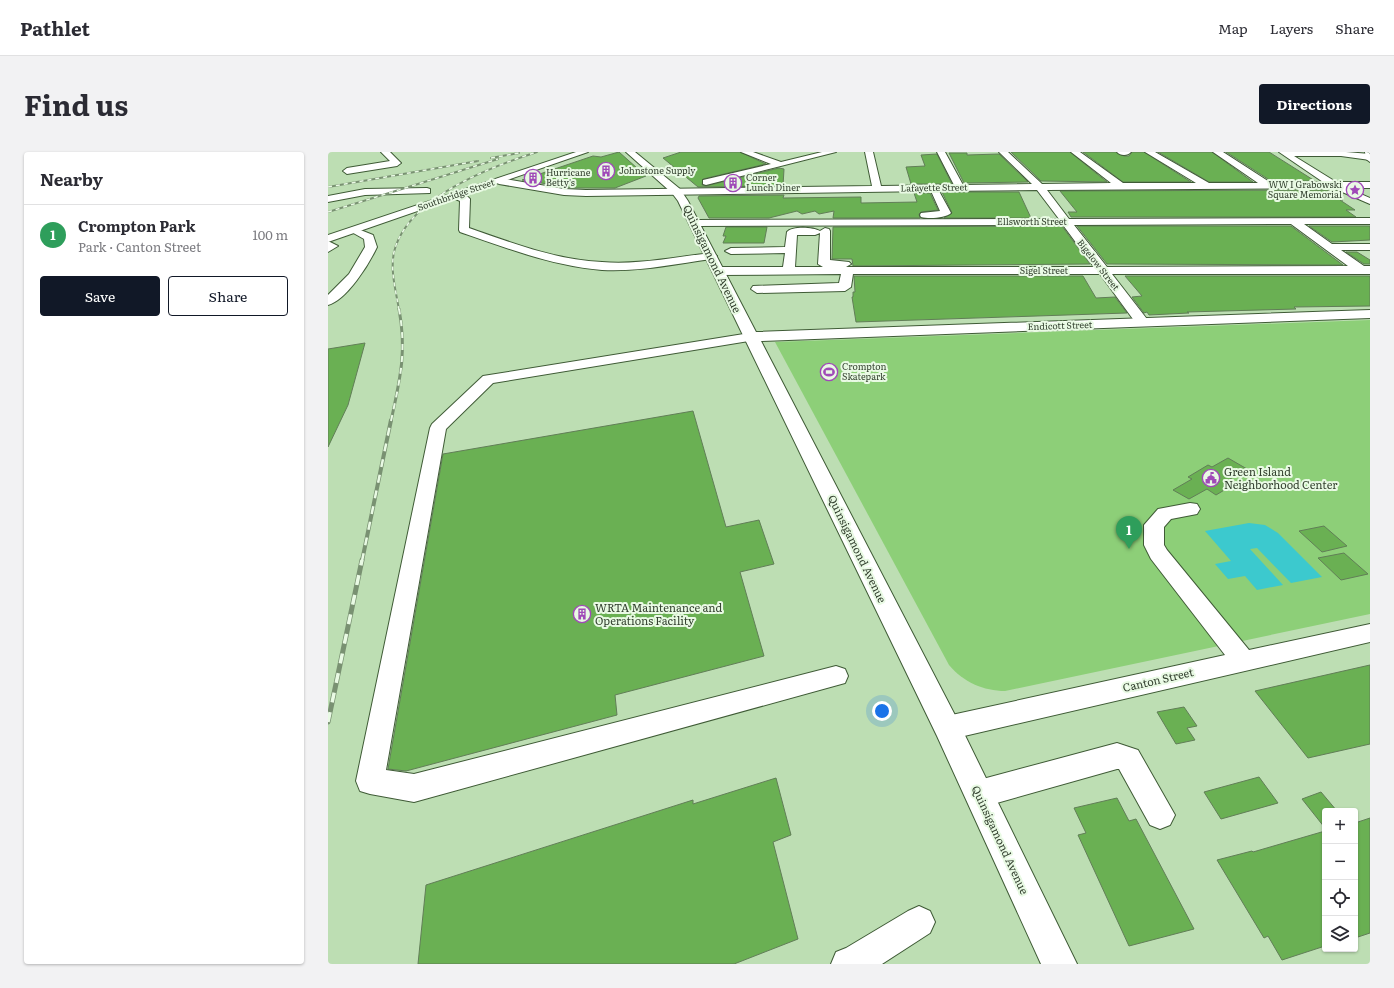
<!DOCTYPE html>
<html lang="en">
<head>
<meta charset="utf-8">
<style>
	:root { --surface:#fff; --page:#f2f2f3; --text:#2b2b33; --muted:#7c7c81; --line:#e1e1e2; --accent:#111827 }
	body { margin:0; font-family:Literata,serif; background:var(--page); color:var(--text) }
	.controls { position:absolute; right:12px; bottom:12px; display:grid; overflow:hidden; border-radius:4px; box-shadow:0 1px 3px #0004 }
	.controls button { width:36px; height:36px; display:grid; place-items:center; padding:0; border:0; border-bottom:1px solid var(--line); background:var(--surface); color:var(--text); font:20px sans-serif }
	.you { position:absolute; left:554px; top:559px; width:14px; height:14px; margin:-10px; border:3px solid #fff; border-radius:50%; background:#1a73e8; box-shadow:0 0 0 6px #1a73e833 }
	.badge { display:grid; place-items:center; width:26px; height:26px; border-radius:50%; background:var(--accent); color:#fff; font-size:13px; font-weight:700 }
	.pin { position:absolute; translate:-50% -33px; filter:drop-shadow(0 1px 2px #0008) }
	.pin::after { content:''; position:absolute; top:21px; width:14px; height:12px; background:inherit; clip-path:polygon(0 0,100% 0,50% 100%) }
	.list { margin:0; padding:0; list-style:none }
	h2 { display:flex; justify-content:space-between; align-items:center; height:52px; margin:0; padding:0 16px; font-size:17px }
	h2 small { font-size:13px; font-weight:400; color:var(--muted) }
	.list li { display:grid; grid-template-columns:26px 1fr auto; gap:12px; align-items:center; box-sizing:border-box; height:60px; padding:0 16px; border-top:1px solid var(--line) }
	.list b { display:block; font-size:15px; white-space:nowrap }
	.list p { margin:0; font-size:13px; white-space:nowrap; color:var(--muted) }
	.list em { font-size:13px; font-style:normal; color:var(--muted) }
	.actions { display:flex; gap:8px; padding:12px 16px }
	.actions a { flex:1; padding:9px 0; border:1px solid var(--accent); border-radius:4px; text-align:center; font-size:14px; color:var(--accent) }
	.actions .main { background:var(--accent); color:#fff }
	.icon { flex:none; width:22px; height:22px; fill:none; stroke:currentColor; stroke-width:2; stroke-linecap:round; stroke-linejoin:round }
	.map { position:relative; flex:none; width:1042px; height:812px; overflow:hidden; border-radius:4px }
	header { display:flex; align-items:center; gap:24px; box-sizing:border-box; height:56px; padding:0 20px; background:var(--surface); border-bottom:1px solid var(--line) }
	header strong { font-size:19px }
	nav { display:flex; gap:22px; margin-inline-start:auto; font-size:14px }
	.intro { display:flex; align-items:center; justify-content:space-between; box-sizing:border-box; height:96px; padding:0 24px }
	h1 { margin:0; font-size:28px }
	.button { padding:10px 18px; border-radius:4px; background:var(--accent); color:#fff; font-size:14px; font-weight:700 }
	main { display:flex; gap:24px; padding:0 24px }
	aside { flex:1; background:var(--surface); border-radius:4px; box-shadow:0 1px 3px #0004 }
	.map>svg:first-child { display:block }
</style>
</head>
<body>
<header>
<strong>Pathlet</strong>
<nav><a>Map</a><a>Layers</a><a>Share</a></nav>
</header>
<div class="intro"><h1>Find us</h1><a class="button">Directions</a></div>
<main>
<aside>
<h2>Nearby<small></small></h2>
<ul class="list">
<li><span class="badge" style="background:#2e9e5b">1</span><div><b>Crompton Park</b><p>Park · Canton Street</p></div><em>100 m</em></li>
</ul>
<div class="actions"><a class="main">Save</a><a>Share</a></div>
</aside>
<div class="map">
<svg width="1042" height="812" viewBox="0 0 1042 812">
	<rect width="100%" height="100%" fill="#bddeb3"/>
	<!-- green -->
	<path fill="#8dcf78" d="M 1042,168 L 1042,462 L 677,539 C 656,539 635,530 621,513 L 447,190 Z"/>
	<!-- water -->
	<path fill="#3cc9ce" d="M 921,371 L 937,373 L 950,381 L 994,425 L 963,431 L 929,396 L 922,397 L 955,433 L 929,438 L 917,424 L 900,427 L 887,412 L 903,409 L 877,379 Z"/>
	<!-- building -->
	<path fill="#6ab053" stroke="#617e57" d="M 291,0 L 318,24 L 287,36 L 245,36 L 194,28 L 265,4 L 273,5 Z
		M 353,0 L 412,0 L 438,12 L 375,27 L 374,33 L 378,34 L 451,16 L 456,17 L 455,34 L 370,35 L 335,6 Z
		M 683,0 L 742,0 L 779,30 L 713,29 Z
		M 755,0 L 788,0 L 796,4 L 801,4 L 804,0 L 816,0 L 863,30 L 795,30 Z
		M 830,0 L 884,0 L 925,30 L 881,30 Z
		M 898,0 L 941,0 L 987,29 L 943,29 Z
		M 621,1 L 639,1 L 639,3 L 671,2 L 700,30 L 636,31 Z
		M 609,2 L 624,32 L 583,32 L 578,15 L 597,14 L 593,3 Z
		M 999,38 L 1015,48 L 1012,48 L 1027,58 L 1018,58 L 1028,65 L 743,65 L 740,60 L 749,60 L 732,39 Z
		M 614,40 L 691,40 L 703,66 L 616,66 L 624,61 Z
		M 586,41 L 602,41 L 610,58 L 593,60 L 591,62 L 592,66 L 505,66 L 506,59 L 491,62 L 487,59 L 474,62 L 469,59 L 441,66 L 381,66 L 370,46 L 371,44 L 456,43 L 455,46 L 533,45 L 533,51 L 589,50 Z
		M 734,74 L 762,112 L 525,114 L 524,107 L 504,107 L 505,75 Z
		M 749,74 L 963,74 L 1015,113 L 779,112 Z
		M 981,74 L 1042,74 L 1042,88 L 1004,90 Z
		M 398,75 L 439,75 L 436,91 L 395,91 L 398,84 L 395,84 Z
		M 1018,100 L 1029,100 L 1042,108 L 1042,112 L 1036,112 Z
		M 526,124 L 755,124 L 768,146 L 787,145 L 799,161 L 528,170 L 524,145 L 525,145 L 525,140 L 527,140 Z
		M 797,124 L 1042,124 L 1042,154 L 966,155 L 968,157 L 859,160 L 861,161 L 821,163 L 819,160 L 816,161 L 804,145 L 814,144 Z
		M 37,191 L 20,253 L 0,295 L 0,197 Z
		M 365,259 L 398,375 L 431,368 L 446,412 L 412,420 L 436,504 L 287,543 L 289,563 L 78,619 L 60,617 L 115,302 Z
		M 900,306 L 919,317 L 902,327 L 908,331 L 888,343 L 879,337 L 861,347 L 845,338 L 864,327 L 860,325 L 880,313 L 884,315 Z
		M 996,374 L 1019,394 L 994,400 L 971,379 Z
		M 1016,401 L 1040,422 L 1013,428 L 990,406 Z
		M 1042,513 L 1042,592 L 980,606 L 927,539 Z
		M 856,555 L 869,574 L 859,576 L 867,588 L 848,592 L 829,560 Z
		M 931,625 L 950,651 L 893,667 L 876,640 Z
		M 448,626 L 463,683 L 445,690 L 470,787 L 406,812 L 90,812 L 98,733 L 365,648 L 365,652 Z
		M 993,640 L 1009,659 L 997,659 L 997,676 L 974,647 Z
		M 789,646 L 801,669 L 808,667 L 866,777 L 801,794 L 750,683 L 758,681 L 746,656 Z
		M 1042,666 L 1042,781 L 1027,786 L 1027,671 Z
		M 997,679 L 997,794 L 954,808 L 940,784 L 936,786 L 889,708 L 924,699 L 925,700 Z"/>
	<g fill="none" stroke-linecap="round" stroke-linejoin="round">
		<defs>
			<path id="minor" d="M 53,0 L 62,0 L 73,11 L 69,14 L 19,22 L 15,19 L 19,16 L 62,9 Z
				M 413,0 L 425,0 L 453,10 L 494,0 L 508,0 L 378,33 L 375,32 L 375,28 L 443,12 Z
				M 537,0 L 545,0 L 553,34 L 626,33 L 609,0 L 617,0 L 635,33 L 704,32 L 671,0 L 680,0 L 714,32 L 783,31 L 743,0 L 752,0 L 795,31 L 868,31 L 817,0 L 827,0 L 881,31 L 930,31 L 885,0 L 895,0 L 943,31 L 995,30 L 951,0 L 1018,0 L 1042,2 L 1042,8 L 1013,4 L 966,4 L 1008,30 L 1042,30 L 1042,36 L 1019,36 L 1042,46 L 1042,52 L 1005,36 L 719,38 L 741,67 L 1042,66 L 1042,72 L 976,72 L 1004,92 L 1042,92 L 1042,98 L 1013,98 L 1036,114 L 1042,114 L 1042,122 L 784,122 L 822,171 L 820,174 L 810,174 L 772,122 L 525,122 L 523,135 L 517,139 L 429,141 L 423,137 L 425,134 L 511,131 L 513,122 L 390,123 L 384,119 L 390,115 L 455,115 L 457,101 L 403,102 L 397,99 L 403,96 L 457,95 L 459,80 C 464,74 485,75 492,79 L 497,76 L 501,77 L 502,79 L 502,108 L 521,110 L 523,112 L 518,115 L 766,115 L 735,73 L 366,74 L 361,71 L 366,68 L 731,67 L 709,38 L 611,39 L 623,61 C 618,66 601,67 593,65 L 592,63 L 593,61 L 612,59 L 603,39 L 258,44 L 236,43 L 171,32 L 166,29 L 171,26 L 236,37 L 258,38 L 544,34 ZM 963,72 L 1020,114 L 779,115 L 746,73 ZM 492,81 L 490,112 L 495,115 L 467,115 L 469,83 L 487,83 Z
				M 789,0 L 803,0 C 800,4 792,4 789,0 Z
				M 99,36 L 102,37 L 102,41 L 37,43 L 0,50 L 0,44 L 37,37 Z
				M 126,41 L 140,45 L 142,47 L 141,76 C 184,91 228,108 274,110 C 310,113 347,105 383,101 L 389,104 L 383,107 C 347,112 310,120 274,118 C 225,114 178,96 132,80 L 131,78 L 132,49 L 121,44 Z
				M 25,75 L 45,83 L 49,95 C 41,112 19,148 0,153 L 0,143 L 21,122 L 37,95 L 36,87 L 20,78 Z
				M 0,89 L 10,94 L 0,100 Z
				M 422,181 L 427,182 L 429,185 L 427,188 L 165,231 L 118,277 L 58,618 L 86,622 L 508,514 L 517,517 L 520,524 L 517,531 L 86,650 L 42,642 L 32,639 L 28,629 L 102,276 L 104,272 L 155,224 Z
				M 862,351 L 869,352 L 872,357 L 869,362 L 843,367 L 836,375 L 836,393 L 839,398 L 921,498 L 1042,472 L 1042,490 L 619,588 L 610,584 L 606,576 L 610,568 L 619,564 L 897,503 L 823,407 L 816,393 L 816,373 L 830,357 Z
				M 789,591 L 810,598 L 847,663 L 842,673 L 832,677 L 822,673 L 791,617 L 789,617 L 651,656 L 641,652 L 637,642 L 641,632 L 651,628 Z
				M 591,754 L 602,759 L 607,770 L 602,781 L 554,812 L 503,812 L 508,800 L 518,796 L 580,759 Z"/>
			<path id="major" d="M 248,0 L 260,0 L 0,90 L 0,83 Z
				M 298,0 L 307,0 L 352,37 L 360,49 L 428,180 L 1042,158 L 1042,166 L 433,189 L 629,567 L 749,812 L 713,812 L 609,584 L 350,49 L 344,41 Z
				M 1037,0 L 1042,0 L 1042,10 L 1038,7 Z"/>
		</defs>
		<!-- minor casing -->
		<use href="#minor" stroke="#3f5b36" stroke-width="2"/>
		<!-- major casing -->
		<use href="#major" stroke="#3f5b36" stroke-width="2"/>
		<!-- minor -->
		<use href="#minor" fill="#fff" fill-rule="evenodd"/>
		<!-- major -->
		<use href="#major" fill="#fff" fill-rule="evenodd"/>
		<defs>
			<path id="rail-far3" d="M 163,6 L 191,1
				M 0,35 L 150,9
				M 0,60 L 170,7
				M 71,158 C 68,139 62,119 66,100 C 79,46 162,15 209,0"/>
			<path id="rail-far2" d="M 63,269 C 72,227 79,200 71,157"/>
			<path id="rail-far1" d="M 34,409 L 63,268"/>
			<path id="rail" d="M 0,570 L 34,408"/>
		</defs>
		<!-- rail-far3 casing -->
		<use href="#rail-far3" stroke="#799172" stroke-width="2"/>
		<!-- rail-far2 casing -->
		<use href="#rail-far2" stroke="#799172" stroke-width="3"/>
		<!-- rail-far1 casing -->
		<use href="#rail-far1" stroke="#799172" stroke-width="4"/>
		<!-- rail casing -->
		<use href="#rail" stroke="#799172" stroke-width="5"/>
		<!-- rail-far3 -->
		<use href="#rail-far3" stroke="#e9fae4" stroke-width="1.5" stroke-dasharray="4" stroke-linecap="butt"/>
		<!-- rail-far2 -->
		<use href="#rail-far2" stroke="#e9fae4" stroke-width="2" stroke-dasharray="6" stroke-linecap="butt"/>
		<!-- rail-far1 -->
		<use href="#rail-far1" stroke="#e9fae4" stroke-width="2.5" stroke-dasharray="8" stroke-linecap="butt"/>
		<!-- rail -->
		<use href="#rail" stroke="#e9fae4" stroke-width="3.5" stroke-dasharray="10" stroke-linecap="butt"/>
	</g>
	<!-- icons -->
	<defs>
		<symbol id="building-ring" viewBox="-11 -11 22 22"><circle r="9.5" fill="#e9fae4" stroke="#a04ab8" stroke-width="1.5"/><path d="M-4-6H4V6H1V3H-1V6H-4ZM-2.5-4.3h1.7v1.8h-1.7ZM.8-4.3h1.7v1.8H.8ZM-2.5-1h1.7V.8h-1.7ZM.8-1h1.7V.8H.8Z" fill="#a04ab8"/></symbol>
		<symbol id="sight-ring" viewBox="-11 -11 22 22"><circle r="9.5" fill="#e9fae4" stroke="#a04ab8" stroke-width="1.5"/><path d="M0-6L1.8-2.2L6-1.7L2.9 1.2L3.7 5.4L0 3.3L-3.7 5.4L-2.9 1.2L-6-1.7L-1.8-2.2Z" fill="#a04ab8"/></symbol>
		<symbol id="stadium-ring" viewBox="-11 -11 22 22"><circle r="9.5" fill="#e9fae4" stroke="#a04ab8" stroke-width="1.5"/><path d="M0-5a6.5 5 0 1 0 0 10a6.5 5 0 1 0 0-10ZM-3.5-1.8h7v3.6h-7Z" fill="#a04ab8"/></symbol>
		<symbol id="civic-ring" viewBox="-11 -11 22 22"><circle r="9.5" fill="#e9fae4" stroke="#a04ab8" stroke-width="1.5"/><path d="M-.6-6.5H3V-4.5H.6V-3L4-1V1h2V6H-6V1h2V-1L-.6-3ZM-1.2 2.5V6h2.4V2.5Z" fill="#a04ab8"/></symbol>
	</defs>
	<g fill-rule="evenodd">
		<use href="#building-ring" x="268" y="9" width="20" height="20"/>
		<use href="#building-ring" x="195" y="16" width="20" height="20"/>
		<use href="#building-ring" x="395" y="21" width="20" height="20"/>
		<use href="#sight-ring" x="1017" y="28" width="20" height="20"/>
		<use href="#stadium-ring" x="491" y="210" width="20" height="20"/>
		<use href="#civic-ring" x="873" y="316" width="20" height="20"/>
		<use href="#building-ring" x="244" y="452" width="20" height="20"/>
	</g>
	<g text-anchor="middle" stroke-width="4" stroke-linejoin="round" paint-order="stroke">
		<!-- far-poi labels -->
		<g font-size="9" fill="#33402f" stroke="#e9fae4" text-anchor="start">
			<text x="291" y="22">Johnstone Supply</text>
			<text x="218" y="24">Hurricane<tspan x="218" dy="10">Betty's</tspan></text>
			<text x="418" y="29">Corner<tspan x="418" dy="10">Lunch Diner</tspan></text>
			<text x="1014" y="36" text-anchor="end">WW I Grabowski<tspan x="1014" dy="10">Square Memorial</tspan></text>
			<text x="514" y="218">Crompton<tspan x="514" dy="10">Skatepark</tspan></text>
		</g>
		<!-- far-street labels -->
		<g font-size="9" fill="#33402f" stroke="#e9fae4">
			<text transform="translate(606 36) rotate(-1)" y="3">Lafayette Street</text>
			<text transform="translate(128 43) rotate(-19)" y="3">Southbridge Street</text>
			<text x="704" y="73">Ellsworth Street</text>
			<text transform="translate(770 113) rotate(52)" y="3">Bigelow Street</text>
			<text x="716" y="122">Sigel Street</text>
			<text transform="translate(732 174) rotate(-2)" y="3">Endicott Street</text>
		</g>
		<!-- street labels -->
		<g font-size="11" fill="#33402f" stroke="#e9fae4">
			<text transform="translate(384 107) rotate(64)" y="4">Quinsigamond Avenue</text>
			<text transform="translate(529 397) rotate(64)" y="4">Quinsigamond Avenue</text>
			<text transform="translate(830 528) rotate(-13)" y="4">Canton Street</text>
			<text transform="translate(672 688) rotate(65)" y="4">Quinsigamond Avenue</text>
		</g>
		<!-- poi labels -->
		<g font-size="11" fill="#33402f" stroke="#e9fae4" text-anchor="start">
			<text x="896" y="324">Green Island<tspan x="896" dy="13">Neighborhood Center</tspan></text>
			<text x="267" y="460">WRTA Maintenance and<tspan x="267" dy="13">Operations Facility</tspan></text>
		</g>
	</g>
</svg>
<div class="controls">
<button>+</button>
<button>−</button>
<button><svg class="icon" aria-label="locate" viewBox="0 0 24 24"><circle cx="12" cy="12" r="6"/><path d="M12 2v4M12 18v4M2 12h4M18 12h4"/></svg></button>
<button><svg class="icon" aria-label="layers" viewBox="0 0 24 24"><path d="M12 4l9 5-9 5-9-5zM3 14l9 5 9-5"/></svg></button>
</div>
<div class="you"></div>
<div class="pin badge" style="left:801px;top:397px;background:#2e9e5b">1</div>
</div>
</main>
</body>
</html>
